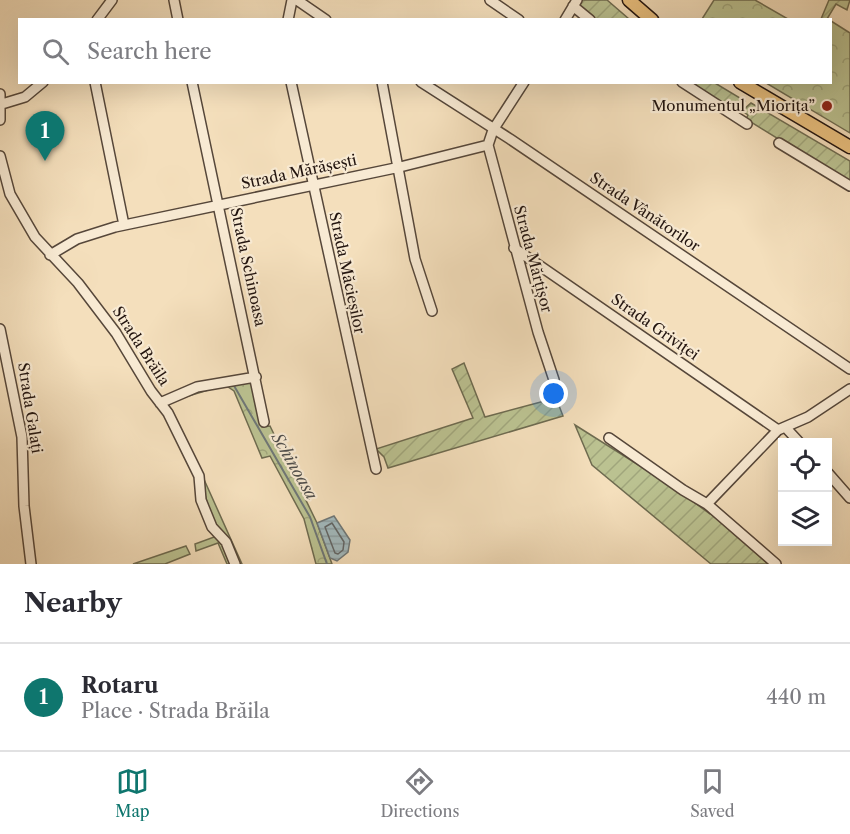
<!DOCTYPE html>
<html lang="en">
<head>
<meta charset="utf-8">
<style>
	:root { --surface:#fff; --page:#f2f2f3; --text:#2b2b33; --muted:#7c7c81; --line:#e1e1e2; --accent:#0f766e }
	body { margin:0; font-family:"Libre Caslon Text",serif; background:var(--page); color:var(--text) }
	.controls { position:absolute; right:18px; bottom:18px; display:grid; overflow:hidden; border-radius:0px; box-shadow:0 6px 24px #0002 }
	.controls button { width:54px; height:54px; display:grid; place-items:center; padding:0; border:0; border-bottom:2px solid var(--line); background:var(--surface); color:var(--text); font:30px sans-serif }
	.you { position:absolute; left:554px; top:394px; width:21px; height:21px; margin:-15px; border:4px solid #fff; border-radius:50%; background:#1a73e8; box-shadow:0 0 0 9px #1a73e833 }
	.badge { display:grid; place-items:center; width:39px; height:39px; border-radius:50%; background:var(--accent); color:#fff; font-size:20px; font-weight:700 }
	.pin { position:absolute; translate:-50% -50px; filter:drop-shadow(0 2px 3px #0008) }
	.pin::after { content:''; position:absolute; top:32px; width:21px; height:18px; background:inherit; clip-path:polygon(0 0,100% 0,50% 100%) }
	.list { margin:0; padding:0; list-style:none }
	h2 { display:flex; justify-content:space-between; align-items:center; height:78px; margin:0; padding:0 24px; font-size:26px }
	h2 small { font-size:20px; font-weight:400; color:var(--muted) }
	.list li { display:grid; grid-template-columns:39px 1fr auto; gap:18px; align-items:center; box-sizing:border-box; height:108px; padding:0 24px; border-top:2px solid var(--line) }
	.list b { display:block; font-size:22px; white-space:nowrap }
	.list p { margin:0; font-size:20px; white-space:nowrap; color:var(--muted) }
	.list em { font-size:20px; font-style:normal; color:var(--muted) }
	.icon { flex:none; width:33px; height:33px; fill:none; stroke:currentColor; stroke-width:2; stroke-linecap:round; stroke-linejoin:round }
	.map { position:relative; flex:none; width:850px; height:564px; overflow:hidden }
	.search { position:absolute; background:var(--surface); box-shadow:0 6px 24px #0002; left:18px; right:18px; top:18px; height:66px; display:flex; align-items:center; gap:15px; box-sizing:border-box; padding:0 21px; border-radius:0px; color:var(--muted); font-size:22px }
	.sheet { height:186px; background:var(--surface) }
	nav { display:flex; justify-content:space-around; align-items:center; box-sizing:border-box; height:84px; border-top:2px solid var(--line); background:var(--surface); font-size:16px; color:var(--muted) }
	nav a { display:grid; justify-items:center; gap:3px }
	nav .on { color:var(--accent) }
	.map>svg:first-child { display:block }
</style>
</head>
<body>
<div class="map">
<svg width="850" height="564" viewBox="0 0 850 564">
	<defs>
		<pattern id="forest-crowns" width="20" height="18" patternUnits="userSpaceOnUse" patternTransform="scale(1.5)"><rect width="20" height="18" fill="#bbc291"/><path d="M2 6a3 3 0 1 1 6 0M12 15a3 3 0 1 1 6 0" fill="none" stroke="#a0a67c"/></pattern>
		<pattern id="garden-furrows" width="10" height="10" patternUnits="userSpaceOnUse" patternTransform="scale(1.5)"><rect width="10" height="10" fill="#bbc291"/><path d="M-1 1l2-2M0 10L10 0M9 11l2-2" fill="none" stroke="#a0a67c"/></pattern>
		<pattern id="water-rules" width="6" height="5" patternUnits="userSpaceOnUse" patternTransform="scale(1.5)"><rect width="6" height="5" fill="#a2b9bd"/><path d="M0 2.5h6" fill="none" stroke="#8b9ea1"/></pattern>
	</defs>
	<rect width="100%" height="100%" fill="#f4dfbc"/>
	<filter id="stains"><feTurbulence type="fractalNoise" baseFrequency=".00333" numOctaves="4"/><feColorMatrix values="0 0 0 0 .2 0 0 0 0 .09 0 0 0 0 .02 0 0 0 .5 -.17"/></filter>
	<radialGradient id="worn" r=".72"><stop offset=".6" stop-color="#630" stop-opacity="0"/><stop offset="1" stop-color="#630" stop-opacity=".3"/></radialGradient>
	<!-- grass -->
	<path fill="#bbc291" stroke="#6e6b50" stroke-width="1.5" d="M 202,475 L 242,564 L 238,564 C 220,534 205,511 202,475 Z
		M 214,537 L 222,540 L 232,564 L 227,564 L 218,543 L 196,551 L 195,544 Z
		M 186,546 L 190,554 L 165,564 L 133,564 Z"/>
	<!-- forest -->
	<path fill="url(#forest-crowns)" stroke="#6e6b50" stroke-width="1.5" d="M 714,0 L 755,0 L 788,19 L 702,19 Z
		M 831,21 L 850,33 L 850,133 L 766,83 L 830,82 Z
		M 242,381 L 252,383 L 262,427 L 270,426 L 317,523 L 332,564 L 316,564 L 304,519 L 270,456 L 262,458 L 234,391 L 225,385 L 175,400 L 187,393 Z"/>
	<!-- garden -->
	<path fill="url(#garden-furrows)" stroke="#6e6b50" stroke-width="1.5" d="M 582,0 L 607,0 L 629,19 L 594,19 L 577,6 Z
		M 829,0 L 850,0 L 847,10 L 836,4 L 827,19 L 821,19 Z
		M 688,83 L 715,83 L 745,101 L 732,111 Z
		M 751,103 L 850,161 L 850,183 L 746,119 L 748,115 L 742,111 Z
		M 464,363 L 485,417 L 556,398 L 563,416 L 388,468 L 384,457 L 376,449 L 473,418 L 452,369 Z
		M 575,425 L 672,486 L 710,514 L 713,513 L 768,564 L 711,564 L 592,465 Z"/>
	<!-- water -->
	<path fill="url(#water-rules)" stroke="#6f7777" stroke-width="1.5" d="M 334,516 L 350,540 L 348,552 L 337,561 L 330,558 L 317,523 Z"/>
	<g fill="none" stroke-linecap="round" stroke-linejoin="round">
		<!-- shore -->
		<path stroke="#626666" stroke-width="1.5" d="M 332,523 L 344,542 L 343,550 L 338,554 L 335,553 L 325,527 Z"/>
		<!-- stream -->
		<path stroke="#6f7777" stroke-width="2" d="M 233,384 L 310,517 L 327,564"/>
		<defs>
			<path id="minor" d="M 174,0 L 178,20
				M 297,0 L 326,20
				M 490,0 L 519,20
				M 573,6 L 590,20
				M 97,20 L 112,0
				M 288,20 L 292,0
				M 565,20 L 577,0
				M 95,82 L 124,225
				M 192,82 L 264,422
				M 291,82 L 376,469
				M 382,82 L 415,259 L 432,311
				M 421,82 L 510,139 L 850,369
				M 682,82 L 747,124
				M 0,94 L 0,120
				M 2,104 L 25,97 L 43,82
				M 779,143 L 850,186
				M 488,145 L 538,332 L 554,380
				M 488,145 L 493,130 L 524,82
				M 0,156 L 10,194 L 35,237 L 78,283 L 116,333 L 151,391 L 168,413 L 199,476 L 201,500 L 212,527 L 226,542 L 235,564
				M 514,248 L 778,430
				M 50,255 L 77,239 L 115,227 L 400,167 L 488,145
				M 0,329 L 22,437 L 24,506 L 31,564
				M 160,403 L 197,387 L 256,377
				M 786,428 L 799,442
				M 609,438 L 683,490 L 707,504 L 776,564
				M 828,473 L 850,498
				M 707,504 L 778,430 L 808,417 L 850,389"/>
			<path id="major" d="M 629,0 L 652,20
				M 740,82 L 850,147"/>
		</defs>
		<!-- minor casing -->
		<use href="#minor" stroke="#56473a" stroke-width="12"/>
		<!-- major casing -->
		<use href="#major" stroke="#22140f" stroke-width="15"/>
		<!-- minor -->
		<use href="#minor" stroke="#f8ead3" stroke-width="9"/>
		<!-- major -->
		<use href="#major" stroke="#eac07e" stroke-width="12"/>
	</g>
	<!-- markers -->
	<circle fill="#8f2418" stroke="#f8ead3" stroke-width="2" cx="827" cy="106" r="6"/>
	<g text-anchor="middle" stroke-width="4.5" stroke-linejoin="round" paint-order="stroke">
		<!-- poi labels -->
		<g font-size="15" fill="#22140f" stroke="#f8ead3" text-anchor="end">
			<text x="815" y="111">Monumentul „Miorița”</text>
		</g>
		<!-- street labels -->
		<g font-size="15" fill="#22140f" stroke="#f8ead3">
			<text transform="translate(299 172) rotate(-12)" y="5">Strada Mărășești</text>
			<text transform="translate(645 212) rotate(34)" y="5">Strada Vânătorilor</text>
			<text transform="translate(533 259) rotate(75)" y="5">Strada Mărțișor</text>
			<text transform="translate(248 267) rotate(78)" y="5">Strada Schinoasa</text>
			<text transform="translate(347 273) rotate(78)" y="5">Strada Măcieșilor</text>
			<text transform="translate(655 327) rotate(35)" y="5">Strada Griviței</text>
			<text transform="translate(141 346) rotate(57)" y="5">Strada Brăila</text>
			<text transform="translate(30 408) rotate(81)" y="5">Strada Galați</text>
		</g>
		<!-- water labels -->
		<g font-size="16" font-style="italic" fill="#4f4e4c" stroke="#f8ead3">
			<text transform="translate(295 466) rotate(60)" y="6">Schinoasa</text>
		</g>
	</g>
	<rect width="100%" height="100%" filter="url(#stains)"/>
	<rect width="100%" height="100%" fill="url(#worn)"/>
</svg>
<div class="controls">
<button><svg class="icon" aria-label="locate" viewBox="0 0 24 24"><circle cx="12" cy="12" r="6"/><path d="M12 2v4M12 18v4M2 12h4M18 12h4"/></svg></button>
<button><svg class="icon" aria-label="layers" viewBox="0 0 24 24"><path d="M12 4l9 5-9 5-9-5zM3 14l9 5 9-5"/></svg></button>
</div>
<div class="you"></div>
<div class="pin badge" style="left:45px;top:161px">1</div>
<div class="search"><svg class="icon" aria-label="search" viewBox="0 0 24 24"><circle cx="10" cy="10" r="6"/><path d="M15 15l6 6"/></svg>Search here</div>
</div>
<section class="sheet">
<h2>Nearby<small></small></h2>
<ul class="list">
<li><span class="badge">1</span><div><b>Rotaru</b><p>Place · Strada Brăila</p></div><em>440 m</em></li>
</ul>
</section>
<nav>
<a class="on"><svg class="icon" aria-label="map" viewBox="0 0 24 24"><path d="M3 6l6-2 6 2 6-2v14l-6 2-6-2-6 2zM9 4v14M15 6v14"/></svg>Map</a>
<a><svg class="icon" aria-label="directions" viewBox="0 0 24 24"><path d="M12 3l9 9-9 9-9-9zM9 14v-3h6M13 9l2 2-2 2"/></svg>Directions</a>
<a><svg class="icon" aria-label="saved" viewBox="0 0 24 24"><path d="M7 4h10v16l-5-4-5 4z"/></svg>Saved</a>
</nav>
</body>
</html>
